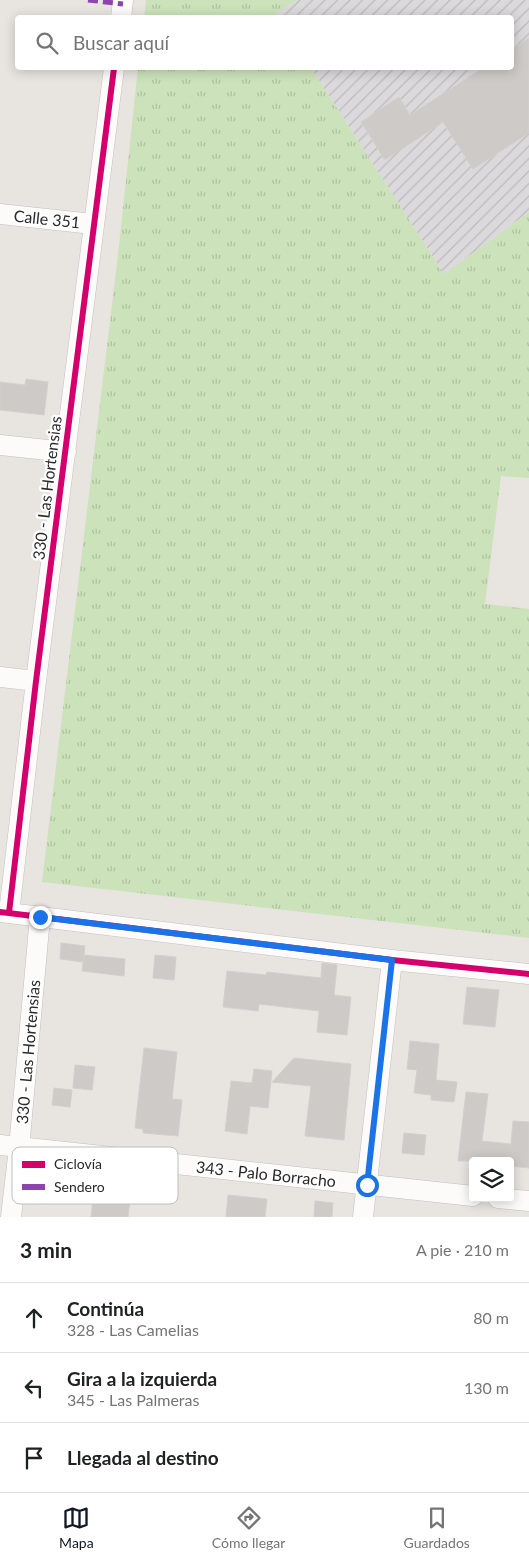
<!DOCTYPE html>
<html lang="es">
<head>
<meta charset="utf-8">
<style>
	:root { --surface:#fff; --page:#f6f6f6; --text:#202124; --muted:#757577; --line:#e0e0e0; --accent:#111827 }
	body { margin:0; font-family:Lato,sans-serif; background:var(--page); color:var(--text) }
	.controls { position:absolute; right:15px; bottom:15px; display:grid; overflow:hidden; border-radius:5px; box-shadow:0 2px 12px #0003 }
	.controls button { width:45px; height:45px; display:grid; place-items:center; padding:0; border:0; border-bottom:1px solid var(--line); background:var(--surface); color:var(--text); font:25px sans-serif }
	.stop { position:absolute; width:15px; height:15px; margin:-11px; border:4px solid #1a73e8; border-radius:50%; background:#fff }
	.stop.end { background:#1a73e8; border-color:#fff; box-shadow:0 1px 5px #0008 }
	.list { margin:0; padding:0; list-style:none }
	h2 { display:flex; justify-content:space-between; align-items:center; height:65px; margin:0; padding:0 20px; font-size:21px }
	h2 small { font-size:16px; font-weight:400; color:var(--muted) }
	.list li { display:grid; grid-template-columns:32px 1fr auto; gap:15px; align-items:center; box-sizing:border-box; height:70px; padding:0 20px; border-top:1px solid var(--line) }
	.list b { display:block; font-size:19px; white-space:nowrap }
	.list p { margin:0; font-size:16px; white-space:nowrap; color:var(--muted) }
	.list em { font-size:16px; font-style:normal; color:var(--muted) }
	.icon { flex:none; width:28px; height:28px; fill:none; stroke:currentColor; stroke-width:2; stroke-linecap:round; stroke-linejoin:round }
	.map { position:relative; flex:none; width:529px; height:1217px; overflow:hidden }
	.search { position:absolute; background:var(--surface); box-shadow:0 2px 12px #0003; left:15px; right:15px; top:15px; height:55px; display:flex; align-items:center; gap:12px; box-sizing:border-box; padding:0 18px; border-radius:5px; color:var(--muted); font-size:19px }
	.sheet { height:275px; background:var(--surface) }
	nav { display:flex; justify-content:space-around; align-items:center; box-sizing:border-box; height:70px; border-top:1px solid var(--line); background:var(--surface); font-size:14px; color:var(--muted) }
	nav a { display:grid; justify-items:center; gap:2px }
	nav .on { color:var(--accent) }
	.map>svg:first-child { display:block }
</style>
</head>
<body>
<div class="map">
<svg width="529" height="1217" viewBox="0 0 529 1217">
	<defs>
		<pattern id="industrial-furrows" width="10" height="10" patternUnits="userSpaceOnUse" patternTransform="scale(1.25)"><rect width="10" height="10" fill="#dbd9db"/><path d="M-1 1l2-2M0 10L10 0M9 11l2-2" fill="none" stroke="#bcbabc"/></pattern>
		<pattern id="grass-tufts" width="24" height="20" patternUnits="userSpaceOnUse" patternTransform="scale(1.25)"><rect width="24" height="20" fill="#cbe2ba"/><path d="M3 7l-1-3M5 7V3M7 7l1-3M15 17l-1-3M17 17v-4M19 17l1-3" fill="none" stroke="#aec2a0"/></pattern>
	</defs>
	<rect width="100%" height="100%" fill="#e8e4e0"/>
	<!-- industrial -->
	<path fill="url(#industrial-furrows)" d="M 297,0 L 529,0 L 529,212 L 444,274 L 311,68 L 512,68 L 512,18 L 279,18 L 276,13 Z"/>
	<!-- grass -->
	<path fill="url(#grass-tufts)" d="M 146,0 L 297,0 L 276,13 L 279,17 L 144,17 Z
		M 138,68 L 311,68 L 444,274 L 529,212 L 529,478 L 501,476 L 485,604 L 529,609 L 529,938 L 42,882 L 118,255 Z"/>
	<!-- building -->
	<path fill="#cdcac7" stroke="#d3d0cc" d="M 529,38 L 529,133 L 473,169 L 443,122 L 385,160 L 361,122 L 399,97 L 410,115 L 483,68 L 512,68 L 512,49 Z
		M 26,379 L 48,382 L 44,415 L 0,410 L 0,382 L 25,385 Z
		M 61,943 L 85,946 L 83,962 L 60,959 Z
		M 84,955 L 125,959 L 124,976 L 82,971 Z
		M 155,955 L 176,957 L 174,980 L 153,978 Z
		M 322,963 L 337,965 L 334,995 L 351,997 L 347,1035 L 317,1032 L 319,1011 L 259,1004 L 258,1011 L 223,1007 L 227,971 L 266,975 L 267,972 L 321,978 Z
		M 467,987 L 499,990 L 495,1027 L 463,1024 Z
		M 410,1041 L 439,1044 L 436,1080 L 457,1082 L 454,1102 L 431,1100 L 431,1095 L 414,1093 L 417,1070 L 407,1069 Z
		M 144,1048 L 177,1052 L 172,1099 L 182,1100 L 178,1136 L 143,1133 L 143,1129 L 135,1128 Z
		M 294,1058 L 351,1064 L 344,1140 L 305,1136 L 311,1086 L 272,1082 Z
		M 75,1065 L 95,1067 L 92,1090 L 73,1088 Z
		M 254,1069 L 272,1071 L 268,1108 L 250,1106 L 247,1134 L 225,1131 L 231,1081 L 252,1083 Z
		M 54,1088 L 72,1090 L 70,1107 L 52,1105 Z
		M 466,1092 L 488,1094 L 482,1141 L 511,1144 L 513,1121 L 529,1122 L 529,1168 L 510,1166 L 510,1161 L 458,1161 Z
		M 404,1133 L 426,1135 L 424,1155 L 402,1153 Z
		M 95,1179 L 132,1183 L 128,1217 L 91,1217 Z
		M 228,1195 L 267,1199 L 265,1217 L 226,1217 Z
		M 315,1201 L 333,1203 L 332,1217 L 314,1217 Z"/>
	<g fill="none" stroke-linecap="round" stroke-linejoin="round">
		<defs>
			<path id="minor" d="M 121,18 L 123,0
				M 0,214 L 93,224
				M 0,445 L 66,452
				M 0,677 L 36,681
				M 0,912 L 392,960 L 529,974
				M 9,913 L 36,681 L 114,68
				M 0,1145 L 473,1196
				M 498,1198 L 529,1201
				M 11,1217 L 19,1148 L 40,917
				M 363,1217 L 392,960"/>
		</defs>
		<!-- minor casing -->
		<use href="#minor" stroke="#c2c0c1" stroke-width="21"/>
		<!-- minor -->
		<use href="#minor" stroke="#fcfbfa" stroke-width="20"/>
		<!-- quiet -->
		<path stroke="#8e44ad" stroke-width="5" stroke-dasharray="10 5" stroke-linecap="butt" d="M 88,0 L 123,4"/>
		<defs>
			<path id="cycleway" d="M 0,912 L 392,960 L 529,974
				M 9,913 L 36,681 L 114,68"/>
		</defs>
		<!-- cycleway casing -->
		<use href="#cycleway" stroke="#fff" stroke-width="9"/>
		<!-- cycleway -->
		<use href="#cycleway" stroke="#d6006c" stroke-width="6"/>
	</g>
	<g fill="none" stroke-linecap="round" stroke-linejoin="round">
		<!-- route -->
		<path stroke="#1a73e8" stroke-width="6" d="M 40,917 L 392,960 L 367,1185"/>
	</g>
	<g text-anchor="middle" stroke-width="4.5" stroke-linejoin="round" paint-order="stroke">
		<!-- street labels -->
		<g font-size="16" fill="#2a2a2a" stroke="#fff">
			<text transform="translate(47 219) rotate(6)" y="6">Calle 351</text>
			<text transform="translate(47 488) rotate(-83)" y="6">330 - Las Hortensias</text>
			<text transform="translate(28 1052) rotate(-85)" y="6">330 - Las Hortensias</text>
			<text transform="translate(266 1174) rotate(6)" y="6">343 - Palo Borracho</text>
		</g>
	</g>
	<!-- legend -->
	<rect x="12" y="1147" width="166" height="57" rx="8" fill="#fff" stroke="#bfbfbf" stroke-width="1"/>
	<rect x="22" y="1161" width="23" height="7" fill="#d6006c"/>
	<rect x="22" y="1184" width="23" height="6" fill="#8e44ad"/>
	<g font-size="14" fill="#2a2a2a">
		<text x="54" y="1169">Ciclovía</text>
		<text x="54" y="1192">Sendero</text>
	</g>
</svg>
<div class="controls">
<button><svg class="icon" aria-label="layers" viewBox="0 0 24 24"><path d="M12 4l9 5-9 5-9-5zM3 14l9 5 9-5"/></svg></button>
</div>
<div class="stop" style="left:367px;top:1185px"></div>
<div class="stop end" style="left:40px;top:917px"></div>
<div class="search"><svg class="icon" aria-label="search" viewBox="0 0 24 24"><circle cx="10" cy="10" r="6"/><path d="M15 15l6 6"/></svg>Buscar aquí</div>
</div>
<section class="sheet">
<h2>3 min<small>A pie · 210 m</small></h2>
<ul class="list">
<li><svg class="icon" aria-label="ahead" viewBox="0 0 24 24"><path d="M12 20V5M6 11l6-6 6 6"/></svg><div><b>Continúa</b><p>328 - Las Camelias</p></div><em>80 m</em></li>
<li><svg class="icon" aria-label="left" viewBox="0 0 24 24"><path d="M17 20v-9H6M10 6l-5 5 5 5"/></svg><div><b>Gira a la izquierda</b><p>345 - Las Palmeras</p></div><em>130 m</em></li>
<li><svg class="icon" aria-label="arrive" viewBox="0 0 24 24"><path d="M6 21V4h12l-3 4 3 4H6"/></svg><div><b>Llegada al destino</b></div></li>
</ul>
</section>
<nav>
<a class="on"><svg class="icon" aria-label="map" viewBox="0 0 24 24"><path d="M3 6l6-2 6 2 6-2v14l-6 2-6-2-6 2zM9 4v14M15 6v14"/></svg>Mapa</a>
<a><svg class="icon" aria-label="directions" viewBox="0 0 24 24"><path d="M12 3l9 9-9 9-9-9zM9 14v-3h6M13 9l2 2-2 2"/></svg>Cómo llegar</a>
<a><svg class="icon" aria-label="saved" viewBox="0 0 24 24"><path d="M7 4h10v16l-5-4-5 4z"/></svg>Guardados</a>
</nav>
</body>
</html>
